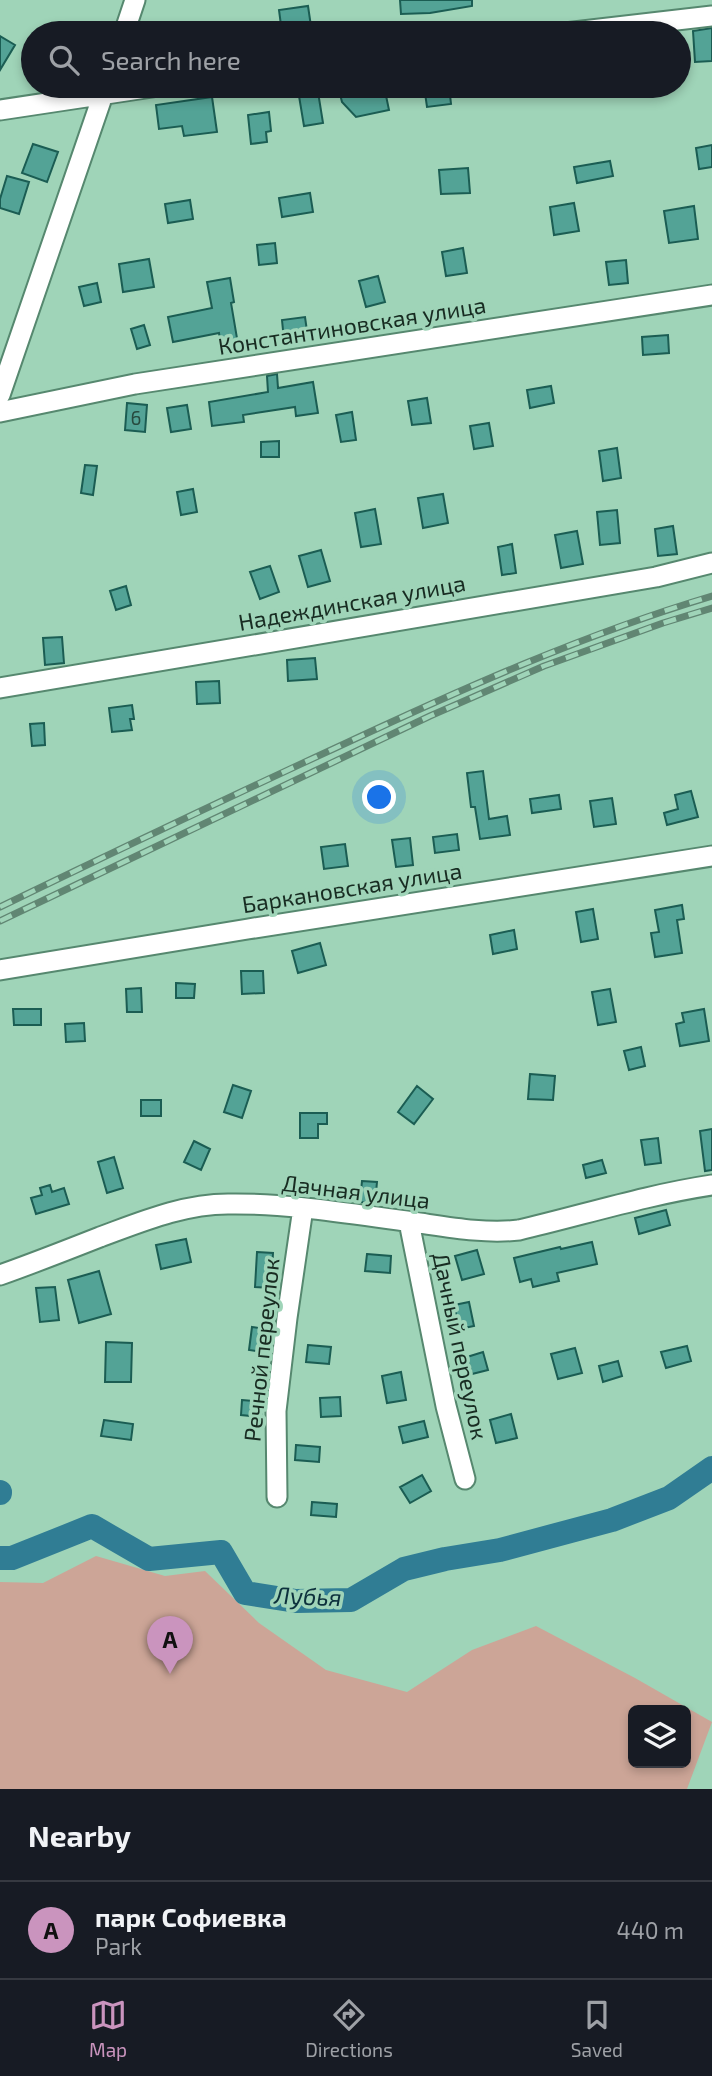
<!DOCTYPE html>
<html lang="en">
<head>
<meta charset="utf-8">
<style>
	:root { --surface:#171b24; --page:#20242c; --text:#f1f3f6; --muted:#9ea1a6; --line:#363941; --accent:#ca94be }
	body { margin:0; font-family:"Exo 2",sans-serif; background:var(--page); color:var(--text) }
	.controls { position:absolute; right:21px; bottom:21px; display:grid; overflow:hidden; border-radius:10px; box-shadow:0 4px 10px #0003 }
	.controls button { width:63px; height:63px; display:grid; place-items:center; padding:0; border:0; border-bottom:2px solid var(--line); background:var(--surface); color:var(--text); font:35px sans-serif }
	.you { position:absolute; left:380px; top:798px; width:24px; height:24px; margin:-18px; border:5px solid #fff; border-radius:50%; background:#1a73e8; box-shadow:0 0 0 10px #1a73e833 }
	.badge { display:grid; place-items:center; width:46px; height:46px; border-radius:50%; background:var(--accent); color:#111; font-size:23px; font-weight:700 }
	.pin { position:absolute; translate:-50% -58px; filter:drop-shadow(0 2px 4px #0008) }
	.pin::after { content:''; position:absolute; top:37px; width:24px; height:21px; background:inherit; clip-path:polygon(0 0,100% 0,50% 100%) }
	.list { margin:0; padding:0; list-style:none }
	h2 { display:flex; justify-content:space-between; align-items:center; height:91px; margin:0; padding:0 28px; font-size:30px }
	h2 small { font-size:23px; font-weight:400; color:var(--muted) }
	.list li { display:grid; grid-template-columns:46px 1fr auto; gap:21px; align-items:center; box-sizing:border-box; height:98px; padding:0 28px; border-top:2px solid var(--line) }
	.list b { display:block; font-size:26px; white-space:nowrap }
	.list p { margin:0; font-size:23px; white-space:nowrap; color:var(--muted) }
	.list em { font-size:23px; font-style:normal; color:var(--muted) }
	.icon { flex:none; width:38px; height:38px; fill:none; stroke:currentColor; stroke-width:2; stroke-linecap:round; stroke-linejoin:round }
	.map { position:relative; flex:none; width:712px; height:1789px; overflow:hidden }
	.search { position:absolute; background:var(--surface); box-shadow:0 4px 10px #0003; left:21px; right:21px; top:21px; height:77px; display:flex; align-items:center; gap:18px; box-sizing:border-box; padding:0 24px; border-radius:38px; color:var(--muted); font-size:26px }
	.sheet { height:189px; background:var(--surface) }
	nav { display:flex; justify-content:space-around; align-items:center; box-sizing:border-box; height:98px; border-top:2px solid var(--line); background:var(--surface); font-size:19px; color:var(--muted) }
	nav a { display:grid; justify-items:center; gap:4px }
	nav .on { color:var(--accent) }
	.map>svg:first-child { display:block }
</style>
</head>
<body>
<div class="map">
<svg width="712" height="1789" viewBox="0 0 712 1789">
	<rect width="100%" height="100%" fill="#9fd4b8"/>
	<!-- green -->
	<path fill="#cca597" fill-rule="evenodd" d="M 96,1556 L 165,1576 L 205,1571 L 259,1623 L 326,1670 L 407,1692 L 472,1650 L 536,1626 L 635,1678 L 712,1722 L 687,1789 L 0,1789 L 0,1582 L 43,1583 ZM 633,1710 L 686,1710 L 686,1763 L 633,1763 Z"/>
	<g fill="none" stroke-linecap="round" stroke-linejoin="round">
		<!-- river -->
		<path stroke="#307d94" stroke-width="24" d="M 0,1492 L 0,1493
			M 0,1558 L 12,1558 L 92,1526 L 149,1559 L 221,1552 L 245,1593 L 296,1601 L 351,1600 L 404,1569 L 445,1559 L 500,1550 L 612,1520 L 669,1498 L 712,1468"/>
	</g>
	<!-- building -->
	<path fill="#53a396" stroke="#1b5d53" stroke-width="2" d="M 400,0 L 472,0 L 472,6 L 430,13 L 401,14 Z
		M 308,6 L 312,33 L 282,33 L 279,10 Z
		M 712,28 L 712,61 L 695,62 L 693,31 Z
		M 0,36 L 15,45 L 0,70 Z
		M 338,86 L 384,86 L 389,110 L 356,117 L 342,102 Z
		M 424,86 L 449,86 L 451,104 L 427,107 Z
		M 318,92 L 323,123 L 304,126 L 299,96 Z
		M 212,97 L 217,132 L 184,136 L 182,126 L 159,129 L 156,105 Z
		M 269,112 L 271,131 L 266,132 L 267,142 L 251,144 L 248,115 Z
		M 33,144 L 58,152 L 47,182 L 22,173 Z
		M 712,145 L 712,167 L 699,169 L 696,148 Z
		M 610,161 L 613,176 L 577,183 L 574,167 Z
		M 468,168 L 470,193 L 441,194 L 439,170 Z
		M 7,176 L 29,182 L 19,214 L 0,208 L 0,199 Z
		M 310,193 L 313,212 L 282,217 L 279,198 Z
		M 190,200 L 193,219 L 168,223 L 165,204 Z
		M 574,203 L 579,231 L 554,235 L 550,207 Z
		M 694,206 L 698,239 L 669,243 L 664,211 Z
		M 275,243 L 277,263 L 259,265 L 257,245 Z
		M 463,248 L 467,273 L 446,276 L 442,252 Z
		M 149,259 L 154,287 L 123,292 L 119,264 Z
		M 626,260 L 628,283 L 609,285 L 606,262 Z
		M 378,276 L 385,302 L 366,307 L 359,281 Z
		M 230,278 L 234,302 L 231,303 L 239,350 L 222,355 L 219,333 L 173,342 L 168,317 L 212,308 L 207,282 Z
		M 97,283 L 101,302 L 84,306 L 79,287 Z
		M 305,317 L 308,338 L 284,340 L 282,320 Z
		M 144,325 L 150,345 L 137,349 L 131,329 Z
		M 668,335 L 669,353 L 643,355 L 642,337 Z
		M 277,374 L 278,388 L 313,382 L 318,413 L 296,416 L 295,407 L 243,415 L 244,422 L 212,426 L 209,402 L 268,392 L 267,376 Z
		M 551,386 L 554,403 L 530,408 L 527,390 Z
		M 427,398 L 431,423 L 412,425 L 408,401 Z
		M 127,403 L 147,405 L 145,432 L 125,430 Z
		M 187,405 L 191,429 L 171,432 L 167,408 Z
		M 352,412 L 356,440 L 341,442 L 336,415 Z
		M 489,423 L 493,446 L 474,449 L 470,426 Z
		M 279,441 L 279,457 L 261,457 L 261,442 Z
		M 617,448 L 621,478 L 603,481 L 599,451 Z
		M 85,465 L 97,466 L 93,495 L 81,493 Z
		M 193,489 L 197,512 L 181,515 L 177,492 Z
		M 443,494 L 448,523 L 423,528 L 418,498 Z
		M 375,509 L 381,544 L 361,547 L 355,513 Z
		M 617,510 L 620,543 L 600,545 L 597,512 Z
		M 673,526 L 677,554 L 658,556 L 655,529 Z
		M 577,531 L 583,564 L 561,568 L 555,535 Z
		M 512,544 L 516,573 L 502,575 L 498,547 Z
		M 321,550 L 330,581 L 308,587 L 299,556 Z
		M 270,566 L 279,592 L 260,599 L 250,572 Z
		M 126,586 L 131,605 L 116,610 L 110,591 Z
		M 62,637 L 64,663 L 45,665 L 43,638 Z
		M 315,658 L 317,679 L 288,681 L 287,660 Z
		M 219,681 L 220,703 L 197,704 L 196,682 Z
		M 132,705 L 134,719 L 130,719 L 132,730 L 112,732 L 109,708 Z
		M 44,723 L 45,745 L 32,746 L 30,724 Z
		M 483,771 L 489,819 L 507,816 L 510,835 L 480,839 L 475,807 L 471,807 L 467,773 Z
		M 691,791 L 698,817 L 667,825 L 664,813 L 678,809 L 675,795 Z
		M 559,795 L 561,809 L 532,813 L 530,799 Z
		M 612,798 L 616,824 L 594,827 L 590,801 Z
		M 457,834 L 459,850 L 435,853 L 433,837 Z
		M 410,838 L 413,865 L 396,867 L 392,840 Z
		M 345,844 L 348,866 L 324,869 L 321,847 Z
		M 682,905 L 684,919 L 677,920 L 682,953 L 655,957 L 651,933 L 659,932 L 655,910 Z
		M 593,909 L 598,939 L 581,942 L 576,912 Z
		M 514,930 L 517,949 L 493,954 L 490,935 Z
		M 320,943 L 326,965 L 298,973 L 292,951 Z
		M 241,971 L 263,971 L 264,993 L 242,994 Z
		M 176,983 L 195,984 L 194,998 L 176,998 Z
		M 141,988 L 142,1012 L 127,1012 L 126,989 Z
		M 610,989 L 616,1022 L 598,1025 L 592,992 Z
		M 13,1009 L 41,1009 L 41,1025 L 14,1025 Z
		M 704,1009 L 709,1041 L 680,1046 L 676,1024 L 684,1022 L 682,1013 Z
		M 84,1023 L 85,1041 L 66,1042 L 65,1024 Z
		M 641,1047 L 645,1066 L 629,1070 L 624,1051 Z
		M 530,1074 L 555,1076 L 553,1100 L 528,1099 Z
		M 233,1085 L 251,1091 L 242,1118 L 224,1112 Z
		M 417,1086 L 433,1099 L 414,1124 L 398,1112 Z
		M 141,1100 L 161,1100 L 161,1116 L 141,1116 Z
		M 300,1113 L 327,1113 L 327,1124 L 318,1124 L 318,1138 L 300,1138 Z
		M 712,1129 L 712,1170 L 705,1171 L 700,1131 Z
		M 658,1138 L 661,1163 L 645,1165 L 641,1140 Z
		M 194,1141 L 210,1149 L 201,1170 L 184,1162 Z
		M 114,1157 L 123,1188 L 107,1193 L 98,1162 Z
		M 602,1160 L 606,1173 L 586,1178 L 583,1165 Z
		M 362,1181 L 377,1182 L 375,1203 L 360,1202 Z
		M 50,1185 L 52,1192 L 64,1188 L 69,1204 L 36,1214 L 31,1198 L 42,1195 L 40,1188 Z
		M 666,1210 L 670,1225 L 639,1234 L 635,1218 Z
		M 186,1239 L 191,1262 L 161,1269 L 156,1245 Z
		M 592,1242 L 597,1264 L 557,1273 L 559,1281 L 533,1287 L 531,1279 L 520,1282 L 514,1258 L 560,1247 L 561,1249 Z
		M 477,1250 L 484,1274 L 462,1280 L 455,1256 Z
		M 257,1252 L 273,1253 L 271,1288 L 255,1287 Z
		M 367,1254 L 391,1256 L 390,1273 L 365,1271 Z
		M 99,1271 L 111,1314 L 79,1323 L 68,1280 Z
		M 55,1287 L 59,1320 L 40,1322 L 36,1288 Z
		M 469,1302 L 474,1326 L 459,1329 L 454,1305 Z
		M 252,1327 L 266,1329 L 263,1352 L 249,1350 Z
		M 106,1342 L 132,1343 L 131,1382 L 105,1382 Z
		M 308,1345 L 331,1347 L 329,1364 L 306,1362 Z
		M 687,1346 L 691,1361 L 666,1368 L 661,1352 Z
		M 575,1348 L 582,1373 L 558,1379 L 551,1354 Z
		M 483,1352 L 488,1370 L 472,1374 L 467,1357 Z
		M 618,1361 L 622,1376 L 603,1382 L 599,1366 Z
		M 401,1372 L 406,1400 L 387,1403 L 382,1376 Z
		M 340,1397 L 341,1416 L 321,1417 L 320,1398 Z
		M 242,1400 L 263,1402 L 261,1417 L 241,1415 Z
		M 511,1414 L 517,1438 L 496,1443 L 490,1420 Z
		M 104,1420 L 133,1424 L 131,1440 L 101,1436 Z
		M 424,1421 L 428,1437 L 403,1443 L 399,1427 Z
		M 296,1445 L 320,1447 L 319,1462 L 295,1460 Z
		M 422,1475 L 431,1491 L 410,1503 L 400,1487 Z
		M 312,1502 L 337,1504 L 336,1517 L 311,1515 Z"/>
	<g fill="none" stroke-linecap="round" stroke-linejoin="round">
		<defs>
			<path id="minor" d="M 124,33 L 135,0
				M 565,33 L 712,16
				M 0,110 L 159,86
				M 0,395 L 106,86
				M 0,412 L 135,384 L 712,295
				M 0,688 L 656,577 L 712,563
				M 0,970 L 248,929 L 712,856
				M 409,1222 L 446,1406 L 465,1479
				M 0,1275 C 34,1263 67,1250 100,1237 C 141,1222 183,1204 228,1204 C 289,1203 352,1214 413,1222 C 448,1227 484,1234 519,1230 C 583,1215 646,1195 712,1185
				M 277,1497 L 276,1411 L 287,1318 L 303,1208"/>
		</defs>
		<!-- minor casing -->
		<use href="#minor" stroke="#56886f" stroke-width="23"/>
		<!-- minor -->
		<use href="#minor" stroke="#fff" stroke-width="19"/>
		<defs>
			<path id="rail" d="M 0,907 C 114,852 229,797 344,744 C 464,688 585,634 712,596
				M 0,921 L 430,716 L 544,666 L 663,623 L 712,608"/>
		</defs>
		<!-- rail casing -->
		<use href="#rail" stroke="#618673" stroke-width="7"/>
		<!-- rail -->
		<use href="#rail" stroke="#9fd4b8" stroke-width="4.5" stroke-dasharray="13" stroke-linecap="butt"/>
	</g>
	<g text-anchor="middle" stroke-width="7" stroke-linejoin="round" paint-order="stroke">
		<!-- number labels -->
		<g font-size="19" fill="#274a3f">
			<text x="136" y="425">6</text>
		</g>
		<!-- street labels -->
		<g font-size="23" fill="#182c22" stroke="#9fd4b8">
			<text transform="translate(352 326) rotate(-9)" y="8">Константиновская улица</text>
			<text transform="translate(352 603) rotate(-10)" y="8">Надеждинская улица</text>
			<text transform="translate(352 888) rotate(-9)" y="8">Баркановская улица</text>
			<text transform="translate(356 1192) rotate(7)" y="8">Дачная улица</text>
			<text transform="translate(460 1346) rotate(78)" y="8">Дачный переулок</text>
			<text transform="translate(262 1350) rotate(-84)" y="8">Речной переулок</text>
		</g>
		<!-- water labels -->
		<g font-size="24" font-style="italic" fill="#0d313c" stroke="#9fd4b8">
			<text transform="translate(308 1597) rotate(2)" y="8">Лубья</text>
		</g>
	</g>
</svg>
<div class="controls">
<button><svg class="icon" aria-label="layers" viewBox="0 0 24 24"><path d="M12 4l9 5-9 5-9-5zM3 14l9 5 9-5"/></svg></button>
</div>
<div class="you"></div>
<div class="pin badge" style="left:170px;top:1674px">A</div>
<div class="search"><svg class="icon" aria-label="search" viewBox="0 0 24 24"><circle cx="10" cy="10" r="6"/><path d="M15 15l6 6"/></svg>Search here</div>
</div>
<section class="sheet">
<h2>Nearby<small></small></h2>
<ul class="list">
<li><span class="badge">A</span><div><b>парк Софиевка</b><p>Park</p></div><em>440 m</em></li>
</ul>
</section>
<nav>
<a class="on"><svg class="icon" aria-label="map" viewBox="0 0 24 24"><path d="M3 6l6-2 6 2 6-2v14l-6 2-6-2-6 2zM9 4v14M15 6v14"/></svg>Map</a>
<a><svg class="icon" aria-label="directions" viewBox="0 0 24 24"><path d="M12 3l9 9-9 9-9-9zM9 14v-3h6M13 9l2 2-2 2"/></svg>Directions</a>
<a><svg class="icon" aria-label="saved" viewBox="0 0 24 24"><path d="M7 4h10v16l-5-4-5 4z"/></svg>Saved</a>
</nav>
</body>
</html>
